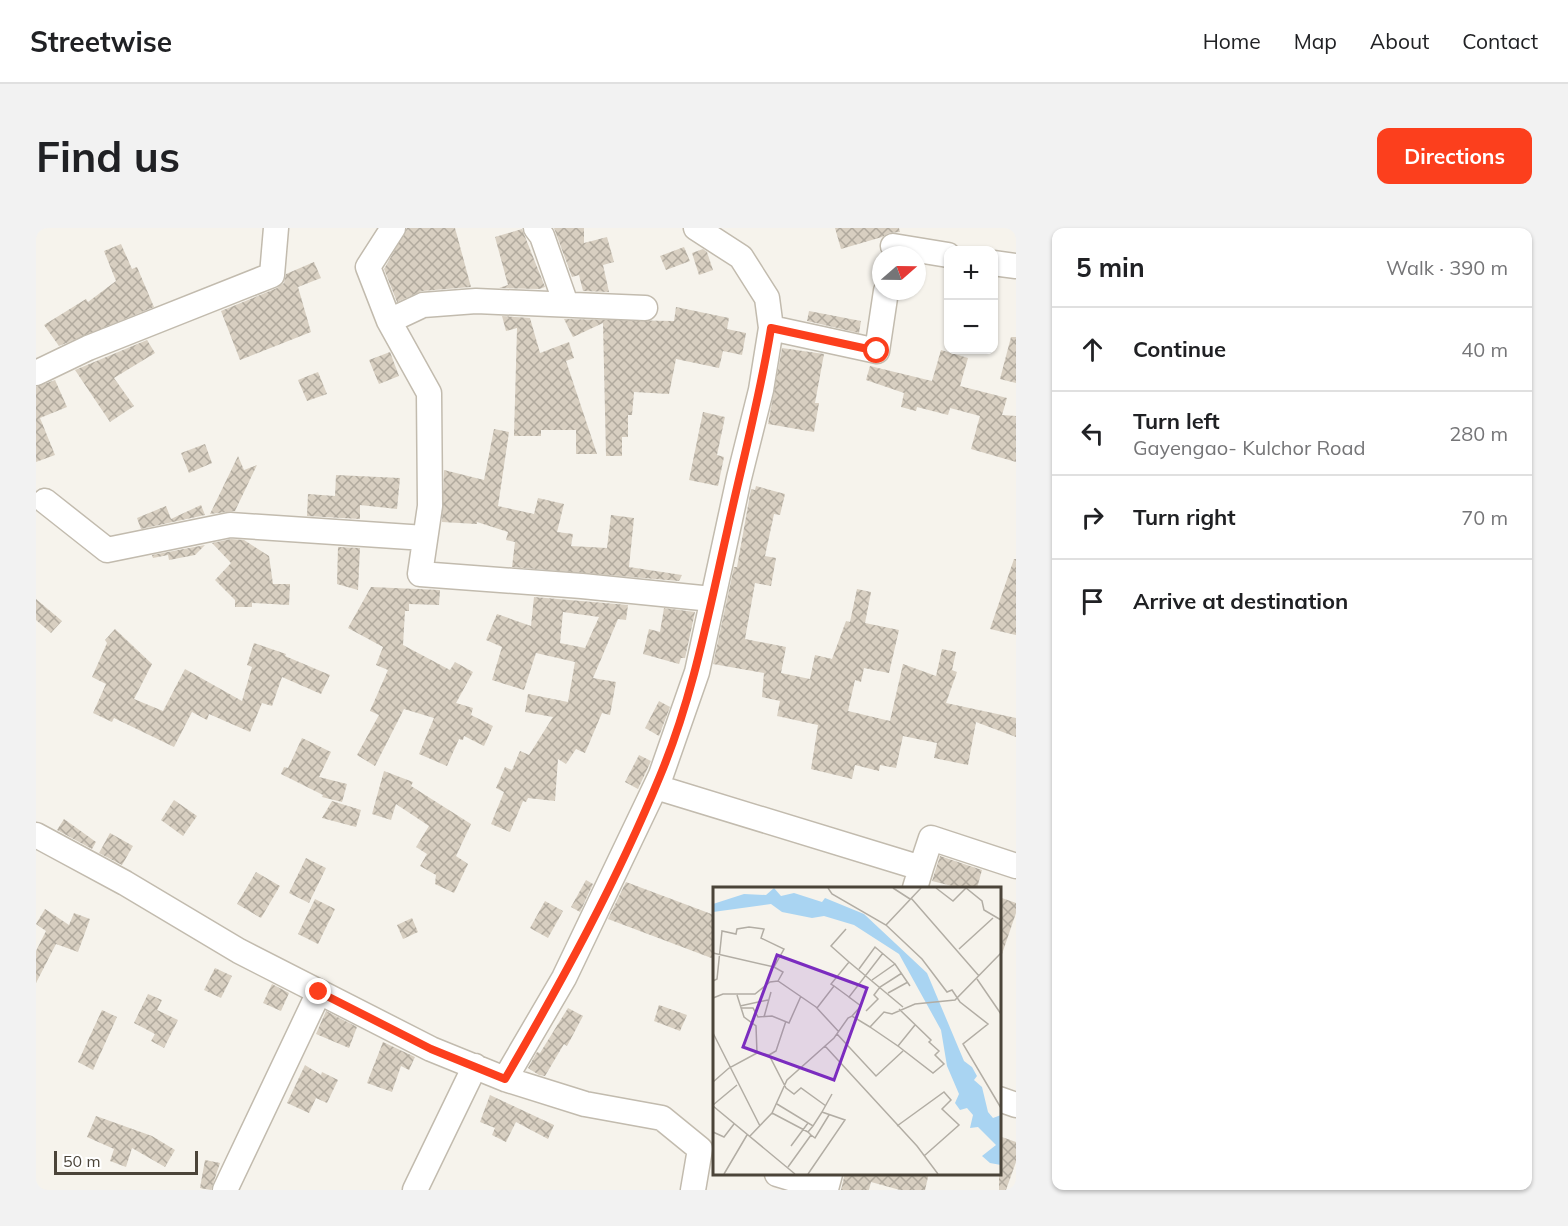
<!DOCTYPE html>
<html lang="en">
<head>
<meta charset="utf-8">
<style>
	:root { --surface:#fff; --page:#f2f2f2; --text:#202124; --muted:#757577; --line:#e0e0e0; --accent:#fc3f1d }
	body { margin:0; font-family:Mulish,sans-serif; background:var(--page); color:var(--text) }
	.controls { position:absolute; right:18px; top:18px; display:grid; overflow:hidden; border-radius:12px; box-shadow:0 2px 4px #0004 }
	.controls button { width:54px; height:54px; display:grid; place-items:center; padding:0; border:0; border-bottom:2px solid var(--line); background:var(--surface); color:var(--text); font:30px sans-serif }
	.compass { position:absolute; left:836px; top:18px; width:54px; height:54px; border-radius:50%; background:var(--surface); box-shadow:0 2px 4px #0004; rotate:70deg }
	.scale { position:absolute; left:18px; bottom:15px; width:144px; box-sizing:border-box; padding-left:6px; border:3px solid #4b4439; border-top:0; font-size:16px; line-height:21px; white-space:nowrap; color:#4b4439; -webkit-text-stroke:4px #fff; paint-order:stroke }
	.stop { position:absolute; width:18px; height:18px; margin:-14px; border:4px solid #fc3f1d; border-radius:50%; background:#fff }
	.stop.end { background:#fc3f1d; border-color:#fff; box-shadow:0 2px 6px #0008 }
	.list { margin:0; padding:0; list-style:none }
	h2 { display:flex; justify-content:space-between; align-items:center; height:78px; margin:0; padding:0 24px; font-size:26px }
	h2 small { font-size:20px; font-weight:400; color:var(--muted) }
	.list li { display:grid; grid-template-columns:39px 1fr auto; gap:18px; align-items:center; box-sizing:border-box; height:84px; padding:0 24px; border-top:2px solid var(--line) }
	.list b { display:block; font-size:22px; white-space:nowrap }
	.list p { margin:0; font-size:20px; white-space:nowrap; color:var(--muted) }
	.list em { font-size:20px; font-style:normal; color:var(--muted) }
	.icon { flex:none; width:33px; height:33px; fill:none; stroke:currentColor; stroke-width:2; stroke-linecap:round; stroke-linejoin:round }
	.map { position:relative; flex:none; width:980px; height:962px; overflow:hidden; border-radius:12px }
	header { display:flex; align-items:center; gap:36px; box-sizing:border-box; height:84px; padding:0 30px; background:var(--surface); border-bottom:2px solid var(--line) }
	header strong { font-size:28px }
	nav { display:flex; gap:33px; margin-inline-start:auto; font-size:21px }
	.intro { display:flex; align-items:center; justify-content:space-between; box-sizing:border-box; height:144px; padding:0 36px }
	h1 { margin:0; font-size:42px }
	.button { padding:15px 27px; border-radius:12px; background:var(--accent); color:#fff; font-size:21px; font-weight:700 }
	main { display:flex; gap:36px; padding:0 36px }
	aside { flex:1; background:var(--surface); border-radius:12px; box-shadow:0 2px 4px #0004 }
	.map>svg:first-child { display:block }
</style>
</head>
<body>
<header>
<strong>Streetwise</strong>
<nav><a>Home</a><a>Map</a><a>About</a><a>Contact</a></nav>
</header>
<div class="intro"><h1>Find us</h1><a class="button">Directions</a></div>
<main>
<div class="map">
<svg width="980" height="962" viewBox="0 0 980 962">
	<defs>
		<pattern id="building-cross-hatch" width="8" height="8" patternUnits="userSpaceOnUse" patternTransform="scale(1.5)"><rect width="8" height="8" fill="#d8cfc1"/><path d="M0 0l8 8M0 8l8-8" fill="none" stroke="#b1aa9e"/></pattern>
	</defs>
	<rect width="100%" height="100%" fill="#f6f3ec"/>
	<!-- building -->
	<path fill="url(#building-cross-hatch)" fill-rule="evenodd" d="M 371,0 L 419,0 L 435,59 L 386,63 L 361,74 L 348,41 Z
		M 518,0 L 548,0 L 548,15 L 571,9 L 578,34 L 567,37 L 573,64 L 547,63 L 543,47 L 536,49 Z
		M 799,0 L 863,0 L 864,4 L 853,5 L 846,9 L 805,21 Z
		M 486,1 L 509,59 L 503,61 L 463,60 L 472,57 L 459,9 Z
		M 85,16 L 96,41 L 101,39 L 118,79 L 23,118 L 8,97 L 50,71 L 52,74 L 80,53 L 68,23 Z
		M 648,19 L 654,33 L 630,42 L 624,28 Z
		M 667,21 L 671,24 L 677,42 L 663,47 L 656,25 Z
		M 278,34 L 285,50 L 262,59 L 275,104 L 204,132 L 185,83 L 241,60 L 248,55 L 250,46 Z
		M 640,79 L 693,90 L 691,101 L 710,105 L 706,127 L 687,123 L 683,140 L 640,131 L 633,166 L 598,164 L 596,187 L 592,187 L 592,209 L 586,209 L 586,228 L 570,228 L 567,95 L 537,109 L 528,91 L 638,93 Z
		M 773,83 L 825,93 L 823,105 L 771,93 Z
		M 466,88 L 494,90 L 504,125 L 533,114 L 538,130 L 530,133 L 561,226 L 540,226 L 540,202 L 505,202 L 505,208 L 478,208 L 481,100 L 470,103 Z
		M 975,109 L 980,109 L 980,155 L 964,151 Z
		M 111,112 L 119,125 L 78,150 L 98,178 L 74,194 L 39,142 Z
		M 746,120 L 788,126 L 779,175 L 783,175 L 778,204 L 732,196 Z
		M 905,122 L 932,130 L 924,158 L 971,170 L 966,187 L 980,188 L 980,234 L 935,221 L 944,188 L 914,180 L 912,187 L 881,179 L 880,183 L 865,179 L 868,165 L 830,152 L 834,138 L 896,153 Z
		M 354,124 L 363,148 L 343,156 L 333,132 Z
		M 282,144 L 291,166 L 271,173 L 262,152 Z
		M 19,152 L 31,179 L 4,190 L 19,227 L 0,234 L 0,159 Z
		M 667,184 L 689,189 L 681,227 L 688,229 L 682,258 L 653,252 Z
		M 458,201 L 473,204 L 462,278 L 498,286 L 502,270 L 528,276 L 521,304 L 537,306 L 535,318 L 571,320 L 575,287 L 598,290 L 593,339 L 646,347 L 643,353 L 476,339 L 479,314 L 470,312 L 472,304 L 441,294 L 441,296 L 406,294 L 408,242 L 448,252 Z
		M 169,216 L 176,235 L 153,245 L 145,225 Z
		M 202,228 L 208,242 L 221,237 L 199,283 L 174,286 Z
		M 300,247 L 364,250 L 361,281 L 324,277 L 324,291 L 271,288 L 272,266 L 299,268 Z
		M 720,258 L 749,266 L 744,287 L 738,286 L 729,328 L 740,330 L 735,358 L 719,355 L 709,411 L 750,419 L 745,445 L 774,451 L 779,427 L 796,431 L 810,393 L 814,394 L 821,361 L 835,364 L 829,395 L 863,402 L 853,445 L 828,440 L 825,454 L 819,452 L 812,483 L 854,493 L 867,436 L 900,448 L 906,421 L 920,424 L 916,442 L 921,444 L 910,475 L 980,490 L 980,509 L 940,494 L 932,537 L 898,530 L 901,515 L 867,508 L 860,540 L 844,537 L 843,543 L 819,537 L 816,551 L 775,541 L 782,497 L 741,488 L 744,473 L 726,469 L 728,445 L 677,436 L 698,339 L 701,339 L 715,261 L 719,262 Z
		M 165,277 L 169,287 L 105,301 L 101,290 L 130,278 L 135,291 Z
		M 195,311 L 208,312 L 233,328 L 237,356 L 254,356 L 253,377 L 216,375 L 216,379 L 199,379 L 199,372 L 179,352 L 195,335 L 176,315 Z
		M 169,317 L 159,327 L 133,332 L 132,327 L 117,330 L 116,327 Z
		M 302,319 L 324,320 L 322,362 L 301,356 Z
		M 978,331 L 980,331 L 980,407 L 954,401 Z
		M 335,359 L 404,362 L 403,377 L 373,376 L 373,383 L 369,383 L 367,417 L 414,442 L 419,434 L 437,444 L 420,475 L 437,480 L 435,487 L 457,498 L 448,518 L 428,508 L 427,512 L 423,511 L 411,538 L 383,526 L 398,490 L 368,481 L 339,538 L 321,527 L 343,487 L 334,483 L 352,442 L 340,437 L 347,419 L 312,400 Z
		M 498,369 L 592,377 L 590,392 L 582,391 L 557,450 L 580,454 L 574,487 L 566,485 L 549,525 L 540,521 L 530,536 L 522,531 L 519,573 L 492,570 L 490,574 L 487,573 L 474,604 L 455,596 L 468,564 L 460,560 L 469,539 L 476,542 L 484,523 L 493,527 L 517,489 L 489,484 L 492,466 L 532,474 L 539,434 L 500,425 L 488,462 L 456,452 L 466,419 L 450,412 L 461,386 L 495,398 ZM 527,384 L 563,389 L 549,420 L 524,415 Z
		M 0,371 L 26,393 L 15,405 L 0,392 Z
		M 628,380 L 659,384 L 649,430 L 645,430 L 643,436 L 607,426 L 613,401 L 624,404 Z
		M 79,401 L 116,436 L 98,471 L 127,483 L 149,441 L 206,473 L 216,439 L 211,437 L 218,415 L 250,426 L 249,428 L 294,447 L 285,466 L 246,449 L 236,478 L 226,475 L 214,504 L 173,486 L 171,492 L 156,484 L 138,519 L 78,490 L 76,494 L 57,485 L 70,456 L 56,449 L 71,415 L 69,412 Z
		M 623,473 L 634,479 L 623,508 L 609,500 Z
		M 266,510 L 295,524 L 283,549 L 311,556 L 306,574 L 286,569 L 287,567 L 245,546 L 248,539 L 252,540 Z
		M 603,527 L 615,533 L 602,561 L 589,554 Z
		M 348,543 L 377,554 L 375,558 L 435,596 L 420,628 L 432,636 L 418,665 L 399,656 L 400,647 L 384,638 L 391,626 L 380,619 L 393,598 L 360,576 L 355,592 L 336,586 Z
		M 138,572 L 161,588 L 147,608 L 125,592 Z
		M 296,573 L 325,582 L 320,599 L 286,590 Z
		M 28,591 L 60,614 L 56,621 L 21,602 Z
		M 74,605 L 97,618 L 86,637 L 63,625 Z
		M 904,628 L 946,642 L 941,660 L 924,660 L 896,653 Z
		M 270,630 L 290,640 L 273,675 L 253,665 Z
		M 220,644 L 244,658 L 225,690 L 201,676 Z
		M 550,652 L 557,656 L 544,684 L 535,679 Z
		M 590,654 L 678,687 L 678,731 L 572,691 Z
		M 963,669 L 980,675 L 980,685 L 966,726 L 963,726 Z
		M 279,671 L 299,681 L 282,716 L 262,706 Z
		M 509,673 L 527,683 L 512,710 L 494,700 Z
		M 9,681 L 33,697 L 38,685 L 54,691 L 42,724 L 20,716 L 0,755 L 0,723 L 10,703 L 0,696 Z
		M 376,690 L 382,704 L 367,711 L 361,697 Z
		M 179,740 L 196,748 L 185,770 L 168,762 Z
		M 236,756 L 253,765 L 245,783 L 227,775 Z
		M 112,766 L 126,772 L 121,782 L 142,792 L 128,820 L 115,813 L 119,806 L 98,795 Z
		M 623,777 L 651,787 L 644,803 L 618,793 Z
		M 532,780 L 547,788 L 531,818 L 528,816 L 509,848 L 503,847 L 492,840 L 501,824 L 504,825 Z
		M 66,782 L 81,789 L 57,842 L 42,834 Z
		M 290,783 L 321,799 L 313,820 L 280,806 Z
		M 347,814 L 379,829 L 373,842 L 365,838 L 356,864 L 331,855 Z
		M 269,837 L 285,847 L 286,844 L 302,852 L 291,875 L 280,870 L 273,885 L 251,875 Z
		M 454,867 L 518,897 L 512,911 L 480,894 L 470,914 L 456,907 L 459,900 L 444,894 Z
		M 60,888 L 116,908 L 139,922 L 129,939 L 96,920 L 90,939 L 74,933 L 78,921 L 51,909 Z
		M 963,908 L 980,914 L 980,934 L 970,962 L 963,962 Z
		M 169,932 L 184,935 L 175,962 L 164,960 Z
		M 809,945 L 893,945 L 889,962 L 864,962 L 835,954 L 833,962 L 805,962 Z"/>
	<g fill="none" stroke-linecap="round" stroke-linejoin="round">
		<defs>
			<path id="minor" d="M 357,0 L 332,39 L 353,93 L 393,165 L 394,278 L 384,346 L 546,358 L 676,371
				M 500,0 L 506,8 L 530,76
				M 857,18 L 912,27
				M 957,35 L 980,38
				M 353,93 L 387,77 L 440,73 L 609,80
				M 735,100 L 841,123 L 850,63
				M 0,145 L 52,120 L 236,47 L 240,0
				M 9,273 L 71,322 L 194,297 L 389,310
				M 620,559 L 885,640 L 879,660
				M 0,607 L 89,655 L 203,723 L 395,821 L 469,851 L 549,876 L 626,890 L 664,921 L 657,962
				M 885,640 L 895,610 L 980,638
				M 469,851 L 528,750 L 625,547 L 661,444 L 703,250 L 725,162 L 735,100 L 731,70 L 705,29 L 660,0
				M 963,871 L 980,877
				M 741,946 L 790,961 L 794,946
				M 189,962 L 283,764
				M 379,962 L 439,838"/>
		</defs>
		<!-- minor casing -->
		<use href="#minor" stroke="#c2bbae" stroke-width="27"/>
		<!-- minor -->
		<use href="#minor" stroke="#fff" stroke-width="24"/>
	</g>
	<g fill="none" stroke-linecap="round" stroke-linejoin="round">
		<!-- route -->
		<path stroke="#fc3f1d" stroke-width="8" d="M 283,764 L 395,821 L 469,851 C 526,753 581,653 624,548 C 657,469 672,387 691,304 C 706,235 724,169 735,100 L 841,123"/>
	</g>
	<!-- overview -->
	<g transform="translate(677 659)">
		<rect width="288" height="288" fill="#f6f3ec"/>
		<path d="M 61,1 L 68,9 L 81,6 L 109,15 L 112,11 L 151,27 L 214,86 L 251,174 L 259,180 L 264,189 L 261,193 L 269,200 L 275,225 L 280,231 L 288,228 L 288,278 L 277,276 L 269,269 L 283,258 L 265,240 L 257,241 L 260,228 L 254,221 L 247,223 L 242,216 L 246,207 L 234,179 L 228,143 L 186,67 L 141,38 L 111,29 L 99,31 L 69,25 L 58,17 L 0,25 L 0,17 L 31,7 L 53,8 Z" fill="#a9d4f2"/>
		<path fill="none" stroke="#b2ada4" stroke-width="1.5" d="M 115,1 L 119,7 L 173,38 L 209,72 L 234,105 L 239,103 L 247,115 L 275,137 L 250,157 L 288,221M 180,1 L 197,12M 223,1 L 240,14 L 253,1 L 269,14 L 271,23 L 288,33M 198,11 L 266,89M 173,38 L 208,1M 133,42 L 118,59 L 136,75M 246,62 L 280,31M 0,66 L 61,80 L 70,85 L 65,94M 146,82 L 162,60 L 182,77M 264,92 L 288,127M 159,93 L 182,77 L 197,99M 0,94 L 4,92 L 9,44 L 23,47 L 24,42 L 36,40 L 51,42 L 48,51 L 71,62 L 61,80M 121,99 L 118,97 L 136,75 L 190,120M 175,106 L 195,95M 24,108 L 31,130 L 43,139 L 44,166 L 56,168 L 73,201 L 81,207 L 88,201 L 113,219M 0,111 L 10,107 L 42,107 L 57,95 L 65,94 L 103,120 L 126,145M 27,119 L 55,113M 28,121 L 40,121 L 45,130 L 59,129 L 76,136 L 88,109M 104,121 L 121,99 L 136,110M 153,124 L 165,112 L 161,108 L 167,100 L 189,86M 139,129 L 148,119 L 136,110 L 170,66M 51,130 L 58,105M 157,140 L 185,159 L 202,138M 0,146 L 47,239M 124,147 L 163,189 L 190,164M 112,159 L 204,259 L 225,287M 185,159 L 220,186 L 231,177 L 222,168 L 226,164 L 216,155 L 218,153 L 186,122M 56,168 L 63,164 L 73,134M 0,195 L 16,181 L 44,166M 64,217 L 100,239 L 109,225M 0,218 L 24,198M 0,219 L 82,287M 59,226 L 95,245M 184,239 L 231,205 L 238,213 L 229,222 L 246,238 L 211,269M 0,245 L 11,250 L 21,237M 98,248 L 102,251 L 116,228M 37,249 L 59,226 L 74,193 L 121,151 L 135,131 L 139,129 L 157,140 L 171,125 L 179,127 L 202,117 L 242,113 L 288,66M 78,259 L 95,236M 75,280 L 98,248 L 95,245 L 100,239M 11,287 L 34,248M 95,287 L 132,233 L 109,225 L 119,207"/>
		<path fill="#7b2cbf" fill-opacity="0.15" stroke="#7b2cbf" stroke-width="3" d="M 64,68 L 154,101 L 121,193 L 30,160 Z"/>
		<rect width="288" height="288" fill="none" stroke="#4b4439" stroke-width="3"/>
	</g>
</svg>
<div class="controls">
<button>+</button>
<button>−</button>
</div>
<svg class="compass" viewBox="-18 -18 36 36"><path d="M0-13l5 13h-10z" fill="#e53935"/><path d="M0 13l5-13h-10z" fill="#757577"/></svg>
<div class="scale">50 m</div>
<div class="stop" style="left:841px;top:123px"></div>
<div class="stop end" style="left:283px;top:764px"></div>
</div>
<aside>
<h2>5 min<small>Walk · 390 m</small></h2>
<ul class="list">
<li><svg class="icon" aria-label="ahead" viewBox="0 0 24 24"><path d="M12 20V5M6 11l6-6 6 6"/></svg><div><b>Continue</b></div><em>40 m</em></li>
<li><svg class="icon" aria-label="left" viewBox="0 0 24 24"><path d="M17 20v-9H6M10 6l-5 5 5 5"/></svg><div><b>Turn left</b><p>Gayengao- Kulchor Road</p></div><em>280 m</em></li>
<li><svg class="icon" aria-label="right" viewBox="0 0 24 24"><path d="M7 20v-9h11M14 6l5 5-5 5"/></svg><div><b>Turn right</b></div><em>70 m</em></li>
<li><svg class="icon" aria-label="arrive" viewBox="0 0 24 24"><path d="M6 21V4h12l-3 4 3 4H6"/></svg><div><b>Arrive at destination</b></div></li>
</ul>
</aside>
</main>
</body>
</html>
